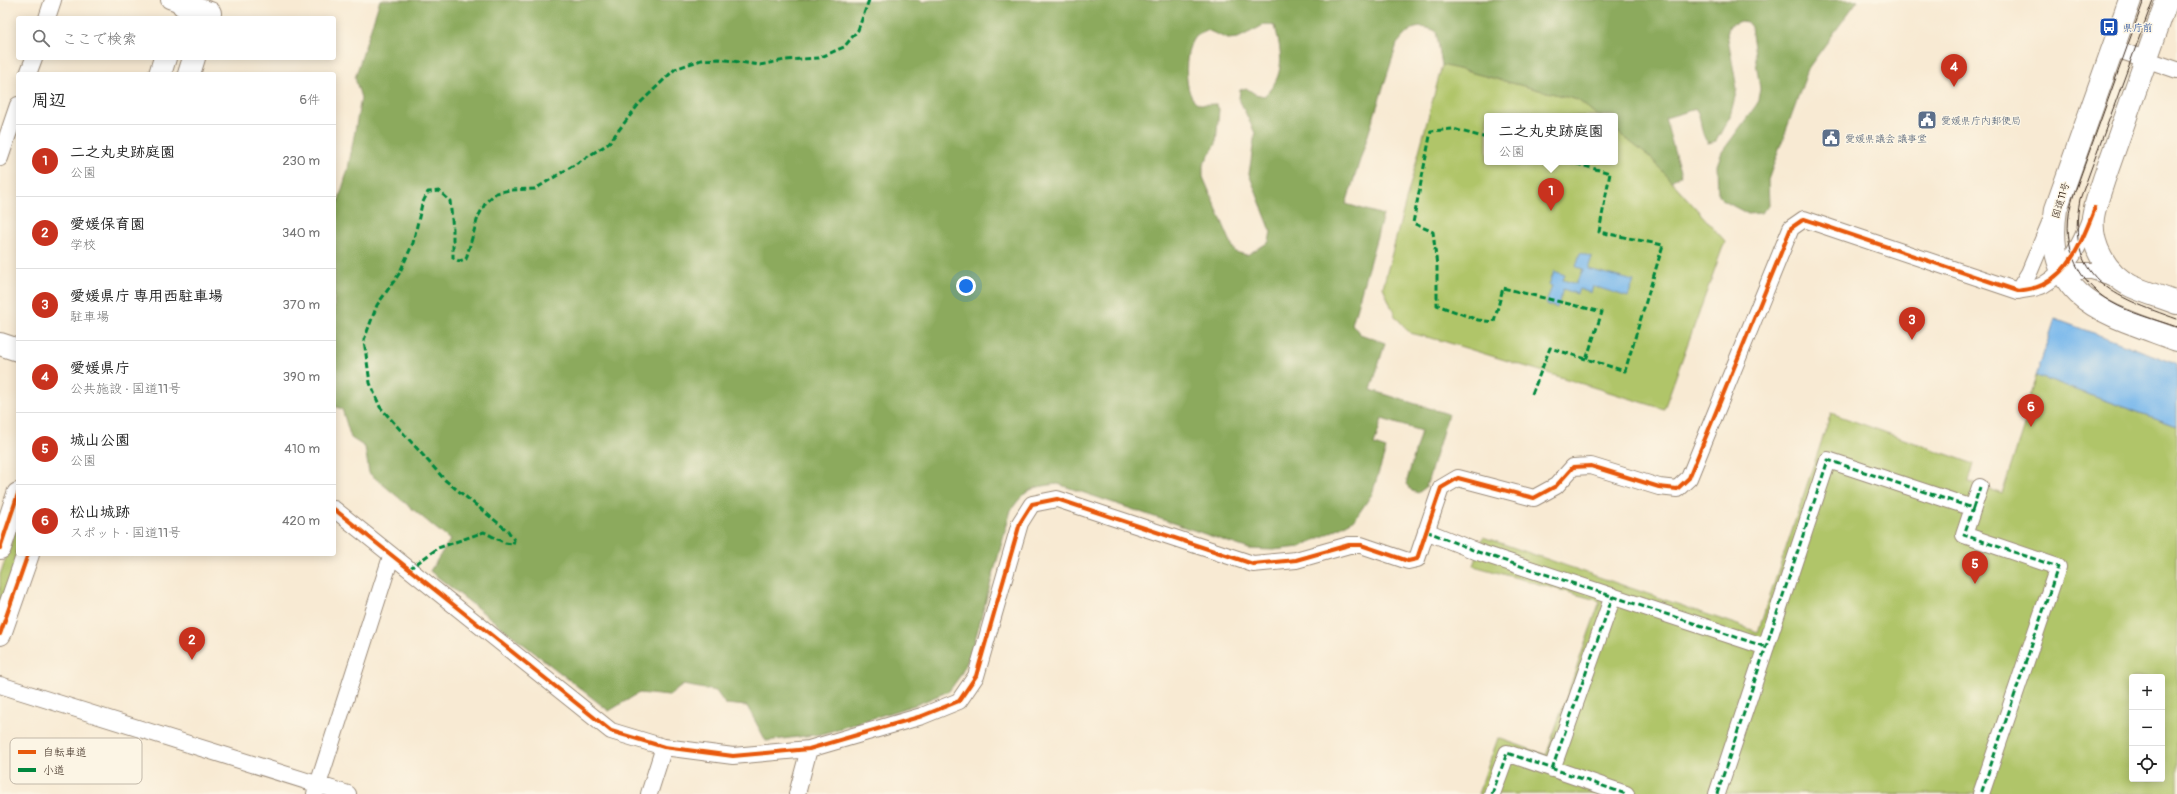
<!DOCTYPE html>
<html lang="ja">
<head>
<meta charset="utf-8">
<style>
	:root { --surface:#fff; --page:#f2f2f2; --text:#222; --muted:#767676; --line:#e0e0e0; --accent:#c8321e }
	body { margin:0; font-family:Pangolin,"Klee One",sans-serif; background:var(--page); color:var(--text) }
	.controls { position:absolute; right:12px; bottom:12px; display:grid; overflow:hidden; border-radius:4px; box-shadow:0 2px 10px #0003 }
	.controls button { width:36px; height:36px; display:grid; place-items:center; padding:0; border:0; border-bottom:1px solid var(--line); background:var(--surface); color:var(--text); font:20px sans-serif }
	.you { position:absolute; left:966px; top:286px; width:14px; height:14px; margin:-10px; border:3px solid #fff; border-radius:50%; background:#1a73e8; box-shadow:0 0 0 6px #1a73e833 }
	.badge { display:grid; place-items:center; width:26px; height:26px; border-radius:50%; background:var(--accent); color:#fff; font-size:13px; font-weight:700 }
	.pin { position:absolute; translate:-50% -33px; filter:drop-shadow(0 1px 2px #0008) }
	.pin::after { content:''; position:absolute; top:21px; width:14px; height:12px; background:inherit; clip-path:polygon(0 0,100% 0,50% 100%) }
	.popup { position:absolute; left:1484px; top:113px; width:134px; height:52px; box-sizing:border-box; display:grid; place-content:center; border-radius:4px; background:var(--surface); filter:drop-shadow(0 1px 3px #0005); font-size:13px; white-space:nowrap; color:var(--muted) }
	.popup b { font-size:15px; color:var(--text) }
	.popup::after { content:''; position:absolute; left:50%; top:100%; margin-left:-8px; border:8px solid transparent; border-top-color:var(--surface) }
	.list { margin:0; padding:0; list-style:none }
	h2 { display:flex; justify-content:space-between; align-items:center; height:52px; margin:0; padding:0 16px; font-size:17px }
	h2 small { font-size:13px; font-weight:400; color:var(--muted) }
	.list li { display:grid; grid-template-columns:26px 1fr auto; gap:12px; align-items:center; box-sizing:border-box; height:72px; padding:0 16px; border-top:1px solid var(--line) }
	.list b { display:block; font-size:15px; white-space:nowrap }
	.list p { margin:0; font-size:13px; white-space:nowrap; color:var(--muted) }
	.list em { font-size:13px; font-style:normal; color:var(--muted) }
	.icon { flex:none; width:22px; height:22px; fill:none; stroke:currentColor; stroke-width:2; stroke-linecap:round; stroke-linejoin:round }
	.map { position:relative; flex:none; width:2177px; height:794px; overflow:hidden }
	.search { position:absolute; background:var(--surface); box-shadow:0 2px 10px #0003; left:16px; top:16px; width:320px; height:44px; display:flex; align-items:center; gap:10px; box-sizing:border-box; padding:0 14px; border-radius:4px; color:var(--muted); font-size:15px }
	.panel { position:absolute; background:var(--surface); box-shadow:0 2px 10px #0003; left:16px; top:72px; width:320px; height:484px; border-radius:4px }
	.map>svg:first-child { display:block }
</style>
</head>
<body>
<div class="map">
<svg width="2177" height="794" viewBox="0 0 2177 794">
	<rect width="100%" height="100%" fill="#fcf5e5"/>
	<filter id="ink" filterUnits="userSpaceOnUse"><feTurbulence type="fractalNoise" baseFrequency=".025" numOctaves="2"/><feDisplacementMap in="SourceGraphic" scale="8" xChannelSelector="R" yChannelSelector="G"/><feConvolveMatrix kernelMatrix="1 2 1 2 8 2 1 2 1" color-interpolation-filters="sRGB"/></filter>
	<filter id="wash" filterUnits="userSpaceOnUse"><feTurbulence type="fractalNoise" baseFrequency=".012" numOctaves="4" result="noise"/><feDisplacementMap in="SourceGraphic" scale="16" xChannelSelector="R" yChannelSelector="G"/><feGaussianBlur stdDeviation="0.9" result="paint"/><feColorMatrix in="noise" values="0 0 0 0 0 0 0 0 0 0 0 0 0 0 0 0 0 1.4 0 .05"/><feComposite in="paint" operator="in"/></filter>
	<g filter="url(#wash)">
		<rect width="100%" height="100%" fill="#f8ead3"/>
		<!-- green -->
		<path fill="#b0c569" stroke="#767844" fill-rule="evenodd" d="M 1442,65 L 1578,100 L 1598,116 L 1487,116 L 1487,162 L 1615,162 L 1615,130 L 1651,158 L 1725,241 L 1664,409 L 1443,341 L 1410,333 L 1395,316 L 1383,287 Z
			M 2036,376 L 2177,426 L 2177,794 L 1478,794 L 1498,738 L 1546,755 L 1600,601 L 1474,566 L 1483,537 L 1758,632 L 1831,413 L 1974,464 L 1969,482 L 2002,494 L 2030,407 L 2029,397 ZM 2132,677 L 2162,677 L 2162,779 L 2132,779 Z
			M 18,530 L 18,554 L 0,610 L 0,575 L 15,531 Z"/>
		<!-- forest -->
		<path fill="#8caa5d" stroke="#646a3e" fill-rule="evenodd" d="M 380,0 L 919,0 L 922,2 L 932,0 L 1858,0 L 1809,67 L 1768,180 L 1769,205 L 1761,213 L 1748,214 L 1724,201 L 1718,195 L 1717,165 L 1722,152 L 1757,104 L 1760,89 L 1751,27 L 1747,22 L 1740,21 L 1730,25 L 1727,33 L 1737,89 L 1730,116 L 1716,141 L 1708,143 C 1699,132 1703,120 1696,109 L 1665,118 L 1681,175 L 1671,181 L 1651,158 L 1615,130 L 1615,116 L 1598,116 L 1578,100 L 1442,65 L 1436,31 C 1416,23 1410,28 1397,44 L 1346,204 L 1383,215 L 1352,324 L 1360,334 L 1385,343 L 1371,390 L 1448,414 L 1426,487 L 1418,493 L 1412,491 L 1406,484 L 1421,431 L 1382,419 L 1374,445 L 1386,449 L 1372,494 L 1355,519 L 1326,535 L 1300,547 L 1273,550 L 1249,549 L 1058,484 C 1032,487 1027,488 1011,510 L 971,654 L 960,676 L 949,691 L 918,704 L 822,734 L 766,741 L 747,706 L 725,704 L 716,691 L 683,685 L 669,696 L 639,693 L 609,711 L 430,571 L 450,540 L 369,473 L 365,447 L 351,438 L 342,409 L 334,406 L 334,216 L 348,169 L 361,98 L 355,78 ZM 1266,24 L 1275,26 C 1282,53 1286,76 1264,96 L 1255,94 L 1246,88 L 1240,90 L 1239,99 L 1255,133 L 1249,174 L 1271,231 L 1269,242 L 1247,255 L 1235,252 L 1203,177 L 1203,165 L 1216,144 L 1219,109 L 1216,104 C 1209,104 1200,106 1195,101 C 1183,92 1184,45 1196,36 C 1198,33 1203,32 1207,30 L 1228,39 L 1238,38 Z"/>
		<!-- water -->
		<path fill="#78b8ec" stroke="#5a7185" d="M 1580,253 L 1592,257 L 1588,269 L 1634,281 L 1628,297 L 1593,286 L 1591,293 L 1579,289 L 1577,294 L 1563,289 L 1557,308 L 1546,304 L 1552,286 L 1549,285 L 1554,271 L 1565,275 L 1563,280 L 1576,284 L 1578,279 L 1579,279 L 1583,269 L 1576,267 Z
			M 2055,319 L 2177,364 L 2177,426 L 2036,376 Z"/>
	</g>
	<g filter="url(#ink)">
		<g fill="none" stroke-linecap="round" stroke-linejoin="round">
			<defs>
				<path id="street" d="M 169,0 L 183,5
					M 47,18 L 53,0
					M 2113,48 L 2177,70
					M 28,74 L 34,58
					M 0,158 L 18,105
					M 2062,271 L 2092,271 L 2119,279
					M 2018,291 L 2029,273 L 2052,218
					M 1973,508 L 1980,487
					M 334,509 L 611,731 L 664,747 L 733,756 L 809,749 L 922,716 L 959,701 L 976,676 L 1020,523 L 1032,504 L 1057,499 L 1253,564 L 1296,560 L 1349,545 L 1361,545 L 1408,561 L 1417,559 L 1441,488 L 1458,478 L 1534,498 L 1556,486 L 1573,467 L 1591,466 L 1659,487 L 1677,489 L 1689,478 L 1791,228 L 1804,219 L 2018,291 C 2026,289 2036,289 2043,285 C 2068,271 2081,243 2091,217
					M 1426,531 L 1478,552 L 1766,647
					M 0,685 L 348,794
					M 1552,769 L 1613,596
					M 315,794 L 391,557
					M 649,794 L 664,747
					M 797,794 L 809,749
					M 1492,794 L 1507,753 L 1626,794
					M 1717,794 L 1828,460 L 1973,508 L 1964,535 L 2058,567 L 1981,794"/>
				<path id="secondary" d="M 183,5 L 210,13
					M 160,74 L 165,58
					M 189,74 L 194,58
					M 0,344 L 18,350
					M 0,548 L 18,494
					M 0,634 L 28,554"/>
				<path id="highway" d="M 2130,0 L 2056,209 C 2042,301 2108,314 2177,340
					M 2167,0 L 2104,179 C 2100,192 2095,204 2093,217 C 2090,245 2106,274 2131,286 C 2146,293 2162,297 2177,303"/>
			</defs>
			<!-- street casing -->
			<use href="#street" stroke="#9a8a78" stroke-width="18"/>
			<!-- secondary casing -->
			<use href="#secondary" stroke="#9a8a78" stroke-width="24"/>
			<!-- highway casing -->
			<use href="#highway" stroke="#9a8a78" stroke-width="24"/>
			<!-- street -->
			<use href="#street" stroke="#fff" stroke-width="16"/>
			<!-- secondary -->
			<use href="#secondary" stroke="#fff" stroke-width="22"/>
			<!-- highway -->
			<use href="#highway" stroke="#fff" stroke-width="22"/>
			<!-- tram -->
			<path stroke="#3b2a1e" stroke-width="1" d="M 2144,0 L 2073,197 C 2060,238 2073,280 2111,302 C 2129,313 2157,320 2177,327
				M 2153,0 L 2080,199 C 2065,280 2113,296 2177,319"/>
			<!-- quiet -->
			<path stroke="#00873e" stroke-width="3" stroke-dasharray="6 3" stroke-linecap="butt" d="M 1487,138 L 1453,129 L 1431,131 L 1413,223 L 1433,232 L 1437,266 L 1437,305 L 1478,320 L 1494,322 L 1503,288 L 1602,312 L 1586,360
				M 1532,394 L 1550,348 L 1625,371 L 1663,245 L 1599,232 L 1610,173 L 1570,162
				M 1973,508 L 1980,487
				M 1426,531 L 1478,552 L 1766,647
				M 409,569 L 438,548 L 484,532 L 505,543 L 513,544 L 514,540 L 508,531 L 445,480 L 380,407 L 370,383 L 364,340 L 377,305 L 399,274 L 413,243 L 422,204 L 428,192 L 439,191 L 450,201 L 453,229 L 453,258 L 459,261 L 466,259 L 478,217 L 486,202 L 496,193 L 510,190 L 535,189 L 608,144 L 639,104 L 675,69 L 701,60 L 719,59 L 760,65 L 785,60 L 819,58 L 844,47 L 858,30 L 869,0
				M 1552,769 L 1613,596
				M 1492,794 L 1507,753 L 1626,794
				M 1717,794 L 1828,460 L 1973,508 L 1964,535 L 2058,567 L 1981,794"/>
			<defs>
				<path id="cycleway" d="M 334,509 L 611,731 L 664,747 L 733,756 L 809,749 L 922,716 L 959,701 L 976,676 L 1020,523 L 1032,504 L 1057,499 L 1253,564 L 1296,560 L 1349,545 L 1361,545 L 1408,561 L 1417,559 L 1441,488 L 1458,478 L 1534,498 L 1556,486 L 1573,467 L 1591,466 L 1659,487 L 1677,489 L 1689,478 L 1791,228 L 1804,219 L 2018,291 C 2026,289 2036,289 2042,285 C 2072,271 2084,236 2095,208
					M 0,548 L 18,494
					M 0,634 L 28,554"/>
			</defs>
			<!-- cycleway casing -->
			<use href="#cycleway" stroke="#fcf5e5" stroke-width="6"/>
			<!-- cycleway -->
			<use href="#cycleway" stroke="#e8590c" stroke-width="4"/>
		</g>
	</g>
	<!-- icons -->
	<defs>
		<symbol id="bus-square" viewBox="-11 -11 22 22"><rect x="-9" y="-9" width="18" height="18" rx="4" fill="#1a4fb4" stroke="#fcf5e5"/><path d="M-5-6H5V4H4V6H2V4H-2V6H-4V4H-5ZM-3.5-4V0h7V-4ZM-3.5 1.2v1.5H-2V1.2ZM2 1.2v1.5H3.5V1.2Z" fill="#fff"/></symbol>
		<symbol id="civic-square" viewBox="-11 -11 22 22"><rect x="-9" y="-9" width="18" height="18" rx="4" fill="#5c6f8a" stroke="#fcf5e5"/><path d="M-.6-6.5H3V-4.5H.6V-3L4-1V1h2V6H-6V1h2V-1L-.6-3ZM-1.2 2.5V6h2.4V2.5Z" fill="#fff"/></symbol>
	</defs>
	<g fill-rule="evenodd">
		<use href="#bus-square" x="2098" y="16" width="22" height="22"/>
		<use href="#civic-square" x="1916" y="109" width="22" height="22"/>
		<use href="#civic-square" x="1820" y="127" width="22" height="22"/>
	</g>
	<g text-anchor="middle" stroke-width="3" stroke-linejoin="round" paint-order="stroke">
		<!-- transit labels -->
		<g font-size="10" fill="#164399" stroke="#fcf5e5" text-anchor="start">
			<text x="2123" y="31">県庁前</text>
		</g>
		<!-- service labels -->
		<g font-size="10" fill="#4e5e75" stroke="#fcf5e5" text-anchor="start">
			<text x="1941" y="124">愛媛県庁内郵便局</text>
			<text x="1845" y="142">愛媛県議会 議事堂</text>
		</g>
		<!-- street labels -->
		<g font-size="10" fill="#3b2a1e" stroke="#fcf5e5">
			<text transform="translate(2060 200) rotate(-73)" y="4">国道11号</text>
		</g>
	</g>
	<!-- legend -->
	<rect x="10" y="738" width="132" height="46" rx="6" fill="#fcf5e5" stroke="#c2b8a9" stroke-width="1"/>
	<rect x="18" y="750" width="18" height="4" fill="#e8590c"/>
	<rect x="18" y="768" width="18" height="4" fill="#00873e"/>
	<g font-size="11" fill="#3b2a1e">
		<text x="43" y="756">自転車道</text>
		<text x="43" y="774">小道</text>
	</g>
</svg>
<div class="controls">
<button>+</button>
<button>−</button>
<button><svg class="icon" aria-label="locate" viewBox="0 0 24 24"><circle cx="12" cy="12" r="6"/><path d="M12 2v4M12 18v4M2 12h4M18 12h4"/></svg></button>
</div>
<div class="you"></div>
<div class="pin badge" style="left:1551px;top:211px">1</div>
<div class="popup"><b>二之丸史跡庭園</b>公園</div>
<div class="pin badge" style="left:192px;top:660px">2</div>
<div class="pin badge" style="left:1912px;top:340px">3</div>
<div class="pin badge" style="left:1954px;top:87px">4</div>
<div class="pin badge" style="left:1975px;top:584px">5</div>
<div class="pin badge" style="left:2031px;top:427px">6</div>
<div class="search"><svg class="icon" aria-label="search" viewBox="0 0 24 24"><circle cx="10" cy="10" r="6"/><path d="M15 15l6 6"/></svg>ここで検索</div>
<section class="panel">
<h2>周辺<small>6件</small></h2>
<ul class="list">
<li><span class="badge">1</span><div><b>二之丸史跡庭園</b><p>公園</p></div><em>230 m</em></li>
<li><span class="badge">2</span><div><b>愛媛保育園</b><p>学校</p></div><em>340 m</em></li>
<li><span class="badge">3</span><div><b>愛媛県庁 専用西駐車場</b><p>駐車場</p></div><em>370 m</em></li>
<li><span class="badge">4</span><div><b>愛媛県庁</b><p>公共施設 · 国道11号</p></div><em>390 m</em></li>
<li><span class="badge">5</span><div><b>城山公園</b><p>公園</p></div><em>410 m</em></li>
<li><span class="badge">6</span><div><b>松山城跡</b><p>スポット · 国道11号</p></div><em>420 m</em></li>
</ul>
</section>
</div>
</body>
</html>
